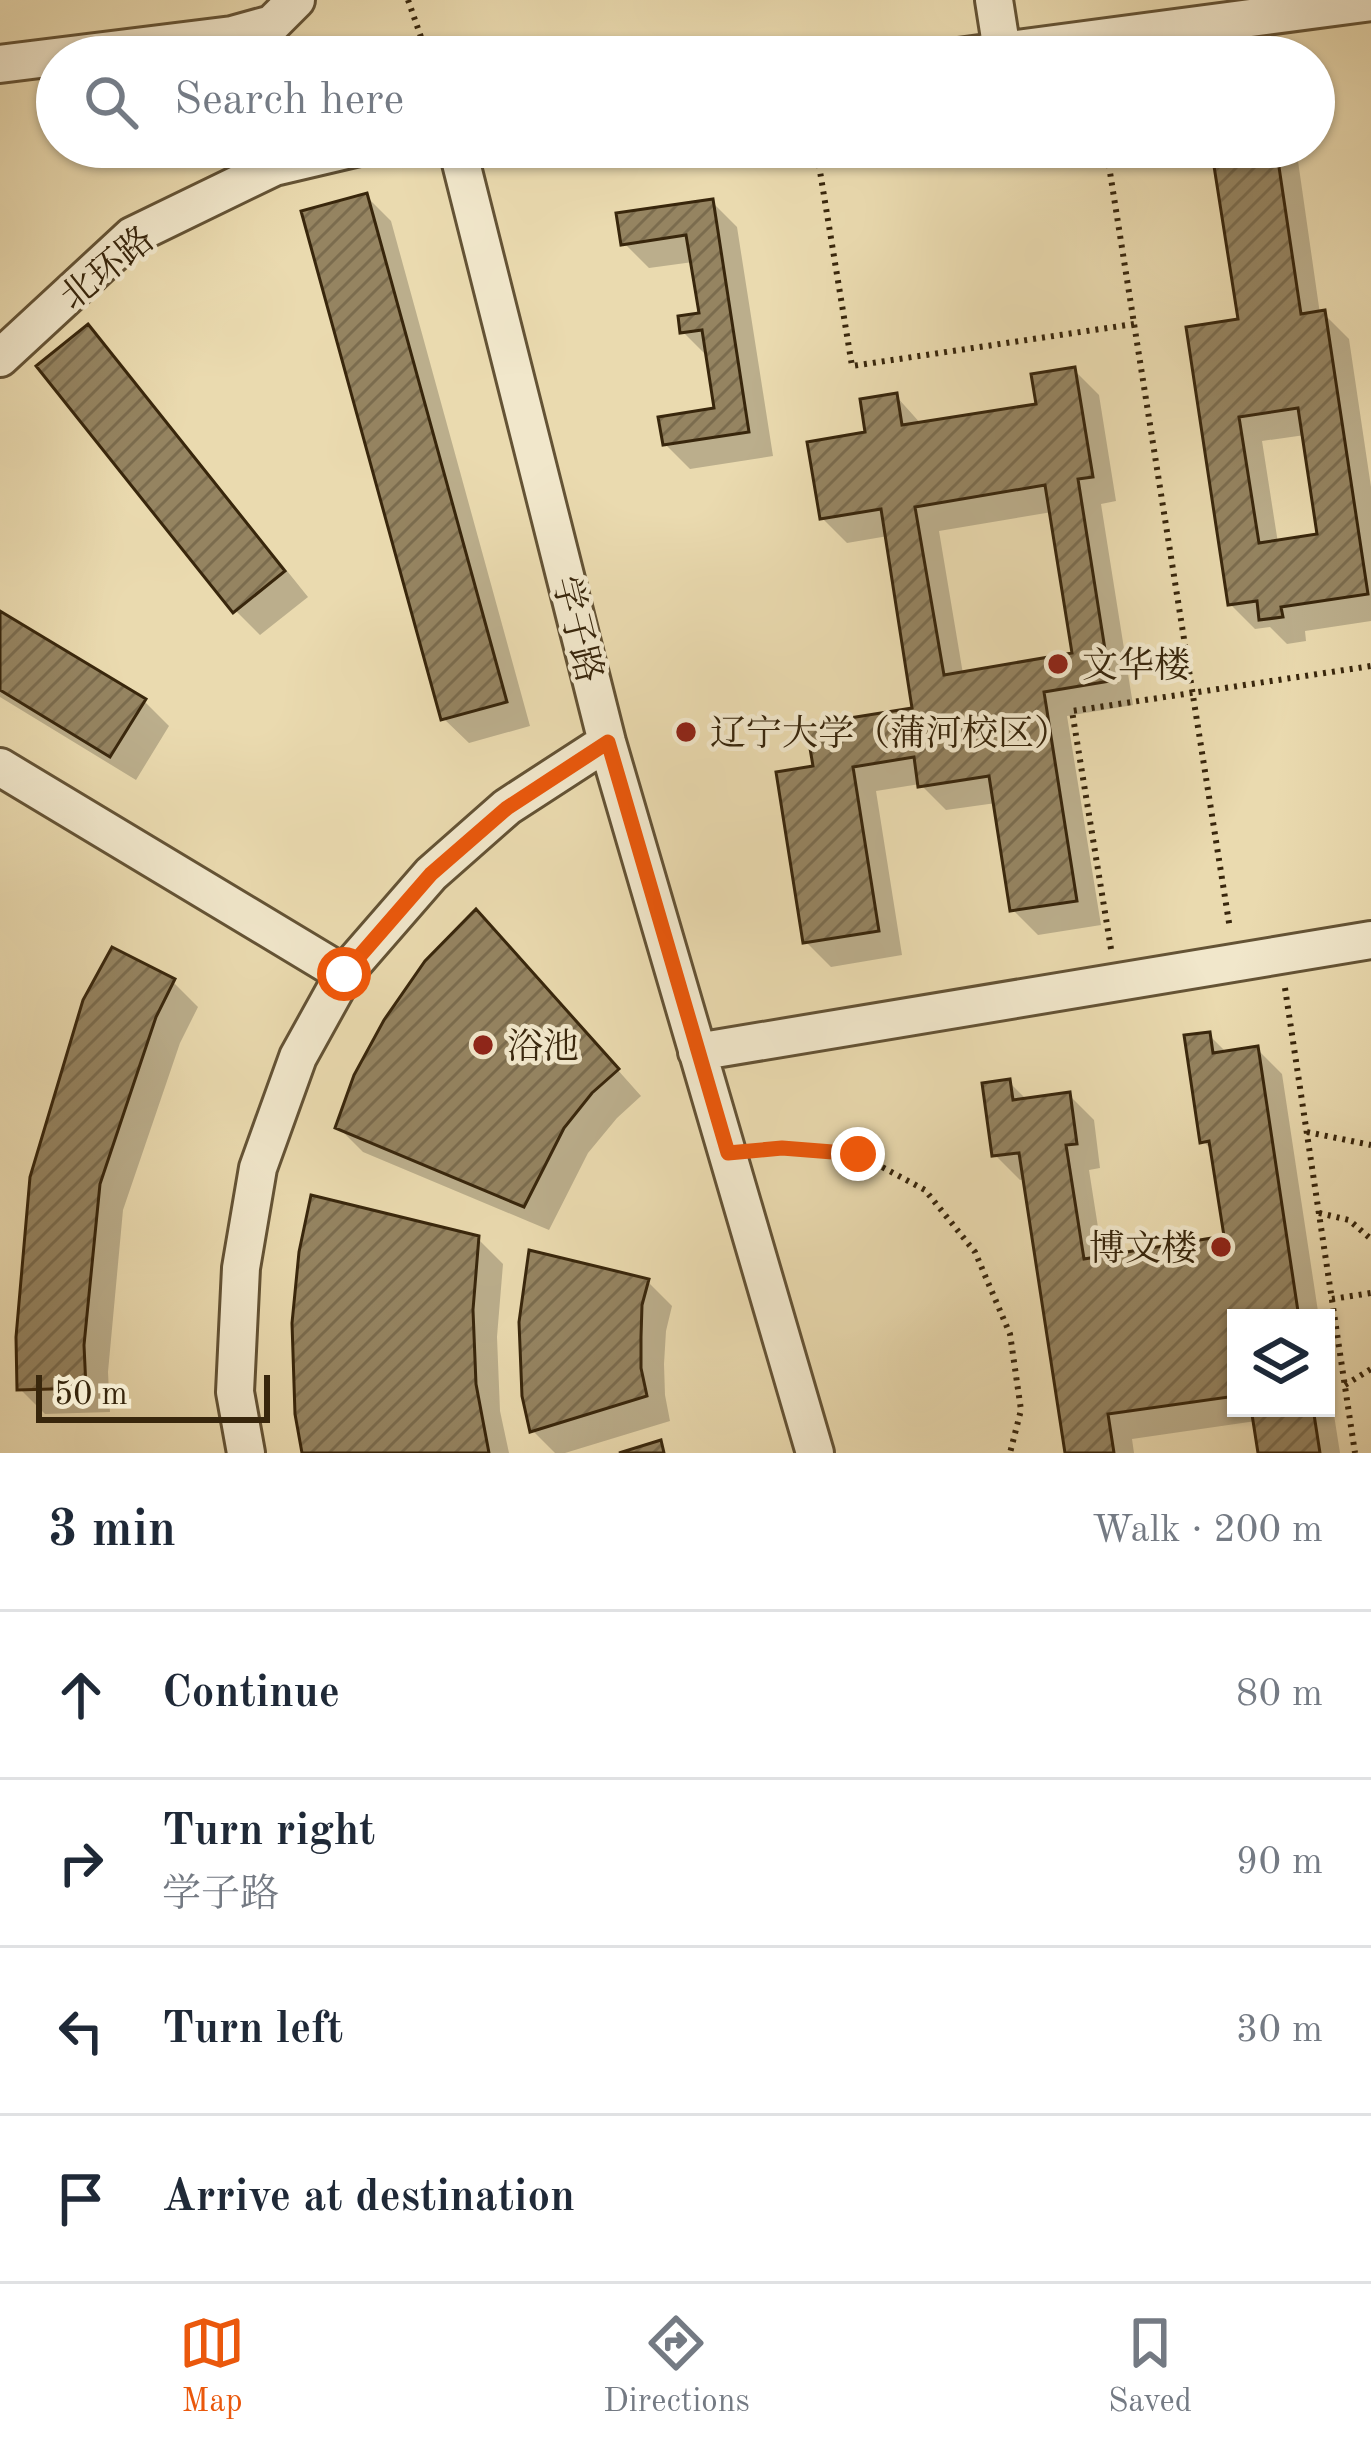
<!DOCTYPE html>
<html lang="en">
<head>
<meta charset="utf-8">
<style>
	:root { --surface:#fff; --page:#f2f2f3; --text:#1f2937; --muted:#747a83; --line:#e0e1e3; --accent:#ea580c }
	body { margin:0; font-family:"Old Standard TT","Noto Serif SC",serif; background:var(--page); color:var(--text) }
	.controls { position:absolute; right:36px; bottom:36px; display:grid; overflow:hidden; border-radius:0px; box-shadow:0 3px 9px #0004 }
	.controls button { width:108px; height:108px; display:grid; place-items:center; padding:0; border:0; border-bottom:3px solid var(--line); background:var(--surface); color:var(--text); font:60px sans-serif }
	.scale { position:absolute; left:36px; bottom:30px; width:234px; box-sizing:border-box; padding-left:12px; border:6px solid #38260c; border-top:0; font-size:33px; line-height:42px; white-space:nowrap; color:#38260c; -webkit-text-stroke:9px #f1e7cb; paint-order:stroke }
	.stop { position:absolute; width:36px; height:36px; margin:-27px; border:9px solid #ea580c; border-radius:50%; background:#fff }
	.stop.end { background:#ea580c; border-color:#fff; box-shadow:0 3px 12px #0008 }
	.list { margin:0; padding:0; list-style:none }
	h2 { display:flex; justify-content:space-between; align-items:center; height:156px; margin:0; padding:0 48px; font-size:51px }
	h2 small { font-size:39px; font-weight:400; color:var(--muted) }
	.list li { display:grid; grid-template-columns:78px 1fr auto; gap:36px; align-items:center; box-sizing:border-box; height:168px; padding:0 48px; border-top:3px solid var(--line) }
	.list b { display:block; font-size:45px; white-space:nowrap }
	.list p { margin:0; font-size:39px; white-space:nowrap; color:var(--muted) }
	.list em { font-size:39px; font-style:normal; color:var(--muted) }
	.icon { flex:none; width:66px; height:66px; fill:none; stroke:currentColor; stroke-width:2; stroke-linecap:round; stroke-linejoin:round }
	.map { position:relative; flex:none; width:1371px; height:1453px; overflow:hidden }
	.search { position:absolute; background:var(--surface); box-shadow:0 3px 9px #0004; left:36px; right:36px; top:36px; height:132px; display:flex; align-items:center; gap:30px; box-sizing:border-box; padding:0 42px; border-radius:66px; color:var(--muted); font-size:45px }
	.sheet { height:828px; background:var(--surface) }
	nav { display:flex; justify-content:space-around; align-items:center; box-sizing:border-box; height:168px; border-top:3px solid var(--line); background:var(--surface); font-size:33px; color:var(--muted) }
	nav a { display:grid; justify-items:center; gap:6px }
	nav .on { color:var(--accent) }
	.map>svg:first-child { display:block }
</style>
</head>
<body>
<div class="map">
<svg width="1371" height="1453" viewBox="0 0 1371 1453">
	<defs>
		<pattern id="building-hatch" width="6" height="6" patternUnits="userSpaceOnUse" patternTransform="scale(3)"><rect width="6" height="6" fill="#958461"/><path d="M-1 1l2-2M0 6l6-6M5 7l2-2" fill="none" stroke="#7b6c4e"/></pattern>
	</defs>
	<rect width="100%" height="100%" fill="#eadaaf"/>
	<filter id="stains"><feTurbulence type="fractalNoise" baseFrequency=".00167" numOctaves="4"/><feColorMatrix values="0 0 0 0 .2 0 0 0 0 .09 0 0 0 0 .02 0 0 0 .5 -.17"/></filter>
	<radialGradient id="worn" r=".72"><stop offset=".6" stop-color="#630" stop-opacity="0"/><stop offset="1" stop-color="#630" stop-opacity=".3"/></radialGradient>
	<!-- shadow -->
	<path fill="#0003" fill-rule="evenodd" d="M 1214,147 L 1296,147 L 1320,314 L 1324,314 L 1349,339 L 1371,487 L 1371,621 L 1305,631 L 1306,641 L 1287,644 L 1270,627 L 1255,629 L 1230,604 L 1241,322 ZM 1305,435 L 1321,536 L 1278,543 L 1262,441 Z
		M 366,196 L 391,221 L 530,726 L 469,743 L 443,718 Z
		M 712,202 L 737,227 L 773,456 L 690,469 L 665,444 L 717,411 L 709,358 L 683,332 L 702,316 L 693,262 L 649,268 L 624,243 Z
		M 88,328 L 112,353 L 308,597 L 260,635 L 236,611 Z
		M 1074,370 L 1099,395 L 1116,501 L 1101,504 L 1133,705 L 1067,716 L 1101,925 L 1038,935 L 1013,910 L 996,803 L 946,810 L 920,784 L 876,791 L 902,955 L 831,967 L 806,942 L 816,768 L 916,710 L 888,536 L 847,543 L 822,518 L 869,435 L 896,396 L 922,425 L 1039,406 ZM 1052,512 L 1076,656 L 963,674 L 939,531 Z
		M 0,614 L 144,701 L 169,726 L 136,780 L 0,697 Z
		M 500,938 L 641,1096 L 617,1118 L 588,1153 L 549,1230 L 363,1152 L 338,1127 Z
		M 113,951 L 173,982 L 198,1007 L 180,1043 L 123,1210 L 108,1372 L 110,1412 L 45,1414 L 20,1389 Z
		M 1209,1035 L 1227,1053 L 1257,1049 L 1282,1074 L 1319,1318 L 1236,1318 L 1236,1408 L 1326,1408 L 1326,1364 L 1340,1453 L 1261,1453 L 1256,1421 L 1132,1439 L 1134,1453 L 1068,1453 L 1026,1179 L 1020,1180 L 995,1155 L 1009,1082 L 1028,1101 L 1069,1095 L 1094,1120 L 1100,1168 L 1089,1170 L 1103,1259 L 1228,1238 L 1214,1152 L 1203,1141 Z
		M 478,1239 L 503,1264 L 497,1337 L 500,1411 L 509,1453 L 305,1453 L 298,1414 Z
		M 647,1281 L 672,1306 L 666,1331 L 664,1364 L 665,1395 L 670,1421 L 565,1453 L 555,1453 L 532,1430 Z"/>
	<!-- building -->
	<path fill="url(#building-hatch)" stroke="#38260c" stroke-width="3" fill-rule="evenodd" d="M 1211,147 L 1276,147 L 1301,314 L 1325,310 L 1368,594 L 1281,607 L 1283,617 L 1259,620 L 1257,601 L 1228,605 L 1186,327 L 1238,319 ZM 1298,408 L 1317,534 L 1259,543 L 1239,417 Z
		M 367,193 L 507,702 L 441,720 L 301,211 Z
		M 713,199 L 749,432 L 663,445 L 658,417 L 714,408 L 702,330 L 680,333 L 678,316 L 699,313 L 686,235 L 621,245 L 616,213 Z
		M 88,324 L 285,571 L 233,613 L 36,366 Z
		M 1075,367 L 1093,477 L 1078,479 L 1110,681 L 1044,692 L 1077,901 L 1010,911 L 989,776 L 918,787 L 914,757 L 853,767 L 879,931 L 803,943 L 776,772 L 813,766 L 806,725 L 912,708 L 881,509 L 820,519 L 807,442 L 865,432 L 860,399 L 897,393 L 902,425 L 1036,404 L 1031,374 ZM 1045,485 L 1072,653 L 944,675 L 915,507 Z
		M 0,611 L 146,699 L 110,757 L 0,690 Z
		M 476,909 L 619,1069 L 592,1093 L 564,1128 L 524,1207 L 335,1128 L 354,1075 L 384,1020 L 425,961 Z
		M 112,947 L 175,979 L 156,1017 L 100,1184 L 84,1345 L 86,1388 L 17,1390 L 16,1337 L 30,1177 L 83,1000 Z
		M 1210,1032 L 1213,1053 L 1258,1046 L 1299,1318 L 1236,1318 L 1236,1396 L 1108,1414 L 1114,1453 L 1065,1453 L 1019,1153 L 992,1156 L 982,1083 L 1010,1079 L 1013,1100 L 1070,1092 L 1077,1144 L 1066,1145 L 1084,1259 L 1224,1236 L 1209,1141 L 1200,1143 L 1184,1035 Z
		M 311,1195 L 479,1236 L 473,1310 L 476,1384 L 489,1453 L 302,1453 L 295,1414 L 292,1323 L 299,1252 Z
		M 529,1250 L 649,1279 L 642,1305 L 641,1337 L 641,1368 L 647,1396 L 530,1432 L 522,1396 L 519,1322 Z
		M 1251,1408 L 1313,1408 L 1320,1453 L 1258,1453 Z
		M 661,1440 L 664,1453 L 619,1453 Z"/>
	<g fill="none" stroke-linecap="round" stroke-linejoin="round">
		<defs>
			<path id="minor" d="M 994,0 L 1002,51
				M 958,57 L 1371,2
				M 0,64 L 232,35 L 272,24 L 296,0
				M 457,147 L 607,742 L 815,1453
				M 0,358 L 132,236 L 274,167 L 359,147
				M 0,767 L 344,974
				M 697,1052 L 1371,940
				M 246,1453 L 235,1392 L 241,1268 L 258,1168 L 298,1057 L 344,974 L 431,874 L 507,807 L 607,742"/>
		</defs>
		<!-- minor casing -->
		<use href="#minor" stroke="#645335" stroke-width="42"/>
		<!-- path -->
		<path stroke="#38260c" stroke-width="6" stroke-dasharray="3 6" stroke-linecap="butt" d="M 408,0 L 428,57
			M 816,147 L 852,366 L 1134,324
			M 1106,147 L 1230,929
			M 1111,949 L 1072,711 L 1371,666
			M 1285,988 L 1355,1453
			M 1307,1132 L 1371,1145
			M 760,1150 L 782,1148 L 858,1154 L 925,1190 L 975,1252 L 1010,1334 L 1021,1410 L 1010,1453
			M 1319,1213 L 1349,1220 L 1371,1239
			M 1332,1299 L 1371,1293
			M 1345,1385 L 1371,1369"/>
		<!-- minor -->
		<use href="#minor" stroke="#f1e7cb" stroke-width="36"/>
	</g>
	<g fill="none" stroke-linecap="round" stroke-linejoin="round">
		<!-- route -->
		<path stroke="#ea580c" stroke-width="15" d="M 344,974 L 431,874 L 507,808 L 608,742 L 728,1153 L 782,1148 L 858,1154"/>
	</g>
	<!-- markers -->
	<g fill="#8f2418" stroke="#f1e7cb" stroke-width="4.5">
		<circle cx="1058" cy="664" r="12"/>
		<circle cx="686" cy="732" r="12"/>
		<circle cx="483" cy="1045" r="12"/>
		<circle cx="1221" cy="1247" r="12"/>
	</g>
	<g text-anchor="middle" stroke-width="9" stroke-linejoin="round" paint-order="stroke">
		<!-- street labels -->
		<g font-size="36" fill="#38260c" stroke="#f1e7cb">
			<text transform="translate(106 267) rotate(-39)" y="13">北环路</text>
			<text transform="translate(579 629) rotate(76)" y="13">学子路</text>
		</g>
		<!-- poi labels -->
		<g font-size="36" fill="#38260c" stroke="#f1e7cb" text-anchor="start">
			<text x="1082" y="677">文华楼</text>
			<text x="710" y="745">辽宁大学（蒲河校区）</text>
			<text x="507" y="1058">浴池</text>
			<text x="1197" y="1260" text-anchor="end">博文楼</text>
		</g>
	</g>
	<rect width="100%" height="100%" filter="url(#stains)"/>
	<rect width="100%" height="100%" fill="url(#worn)"/>
</svg>
<div class="controls">
<button><svg class="icon" aria-label="layers" viewBox="0 0 24 24"><path d="M12 4l9 5-9 5-9-5zM3 14l9 5 9-5"/></svg></button>
</div>
<div class="scale">50 m</div>
<div class="stop" style="left:344px;top:974px"></div>
<div class="stop end" style="left:858px;top:1154px"></div>
<div class="search"><svg class="icon" aria-label="search" viewBox="0 0 24 24"><circle cx="10" cy="10" r="6"/><path d="M15 15l6 6"/></svg>Search here</div>
</div>
<section class="sheet">
<h2>3 min<small>Walk · 200 m</small></h2>
<ul class="list">
<li><svg class="icon" aria-label="ahead" viewBox="0 0 24 24"><path d="M12 20V5M6 11l6-6 6 6"/></svg><div><b>Continue</b></div><em>80 m</em></li>
<li><svg class="icon" aria-label="right" viewBox="0 0 24 24"><path d="M7 20v-9h11M14 6l5 5-5 5"/></svg><div><b>Turn right</b><p>学子路</p></div><em>90 m</em></li>
<li><svg class="icon" aria-label="left" viewBox="0 0 24 24"><path d="M17 20v-9H6M10 6l-5 5 5 5"/></svg><div><b>Turn left</b></div><em>30 m</em></li>
<li><svg class="icon" aria-label="arrive" viewBox="0 0 24 24"><path d="M6 21V4h12l-3 4 3 4H6"/></svg><div><b>Arrive at destination</b></div></li>
</ul>
</section>
<nav>
<a class="on"><svg class="icon" aria-label="map" viewBox="0 0 24 24"><path d="M3 6l6-2 6 2 6-2v14l-6 2-6-2-6 2zM9 4v14M15 6v14"/></svg>Map</a>
<a><svg class="icon" aria-label="directions" viewBox="0 0 24 24"><path d="M12 3l9 9-9 9-9-9zM9 14v-3h6M13 9l2 2-2 2"/></svg>Directions</a>
<a><svg class="icon" aria-label="saved" viewBox="0 0 24 24"><path d="M7 4h10v16l-5-4-5 4z"/></svg>Saved</a>
</nav>
</body>
</html>
